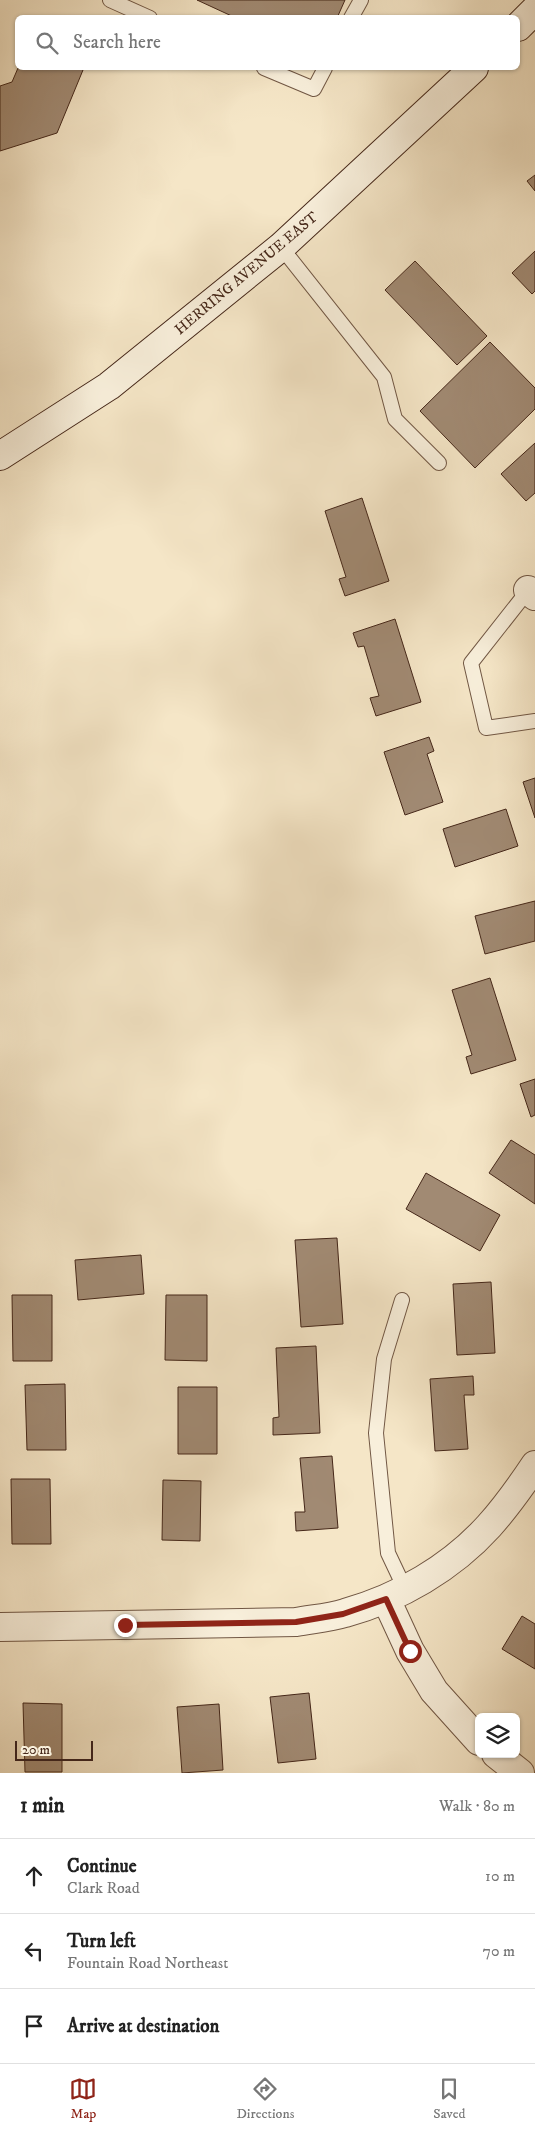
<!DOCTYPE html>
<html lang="en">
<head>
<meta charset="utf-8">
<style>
	:root { --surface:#fff; --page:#f6f6f6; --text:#222; --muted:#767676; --line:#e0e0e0; --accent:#8f2418 }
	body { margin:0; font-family:"IM FELL DW Pica",serif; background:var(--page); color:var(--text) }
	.controls { position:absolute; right:15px; bottom:15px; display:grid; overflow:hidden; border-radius:8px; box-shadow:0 1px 4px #0004 }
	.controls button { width:45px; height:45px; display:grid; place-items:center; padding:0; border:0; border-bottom:1px solid var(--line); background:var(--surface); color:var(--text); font:25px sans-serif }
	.scale { position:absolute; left:15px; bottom:12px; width:78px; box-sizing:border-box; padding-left:5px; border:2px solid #452719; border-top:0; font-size:14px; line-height:18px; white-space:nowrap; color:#452719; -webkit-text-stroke:4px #f8efdb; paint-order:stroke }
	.stop { position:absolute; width:15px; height:15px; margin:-11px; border:4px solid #8f2418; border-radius:50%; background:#fff }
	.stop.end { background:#8f2418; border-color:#fff; box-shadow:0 1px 5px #0008 }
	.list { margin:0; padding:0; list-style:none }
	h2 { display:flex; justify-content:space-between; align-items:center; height:65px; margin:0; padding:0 20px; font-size:21px }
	h2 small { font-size:16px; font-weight:400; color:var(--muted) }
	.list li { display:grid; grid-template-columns:32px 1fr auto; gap:15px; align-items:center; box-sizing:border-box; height:75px; padding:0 20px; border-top:1px solid var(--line) }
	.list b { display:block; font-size:19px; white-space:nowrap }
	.list p { margin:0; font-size:16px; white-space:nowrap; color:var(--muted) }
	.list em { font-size:16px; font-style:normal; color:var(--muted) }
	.icon { flex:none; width:28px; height:28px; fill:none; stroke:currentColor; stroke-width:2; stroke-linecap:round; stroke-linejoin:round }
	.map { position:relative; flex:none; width:535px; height:1773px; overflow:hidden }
	.search { position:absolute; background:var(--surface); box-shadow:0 1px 4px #0004; left:15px; right:15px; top:15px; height:55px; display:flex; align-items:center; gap:12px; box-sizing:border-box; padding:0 18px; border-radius:8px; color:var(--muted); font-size:19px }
	.sheet { height:290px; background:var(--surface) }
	nav { display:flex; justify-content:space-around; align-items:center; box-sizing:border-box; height:70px; border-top:1px solid var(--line); background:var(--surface); font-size:14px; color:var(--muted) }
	nav a { display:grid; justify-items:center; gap:2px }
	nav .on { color:var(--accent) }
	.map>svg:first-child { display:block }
</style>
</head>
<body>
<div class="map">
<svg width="535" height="1773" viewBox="0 0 535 1773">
	<rect width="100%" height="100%" fill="#f5e6c7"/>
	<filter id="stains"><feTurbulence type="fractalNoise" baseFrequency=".004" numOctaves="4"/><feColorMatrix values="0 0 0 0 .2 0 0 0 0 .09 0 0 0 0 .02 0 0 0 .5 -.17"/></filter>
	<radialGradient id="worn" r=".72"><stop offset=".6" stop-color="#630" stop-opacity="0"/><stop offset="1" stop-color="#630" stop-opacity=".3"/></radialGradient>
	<!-- building -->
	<path fill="#a18a73" stroke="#452719" d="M 197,0 L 345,0 L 337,18 L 236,18 Z
		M 18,68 L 77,68 L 83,70 L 57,133 L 0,151 L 0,86 L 12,82 Z
		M 535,175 L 535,191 L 527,181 Z
		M 535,251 L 535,291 L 532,294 L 512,273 Z
		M 415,261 L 487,336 L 457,365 L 385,290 Z
		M 490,342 L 535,388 L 535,409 L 475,468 L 420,411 Z
		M 535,443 L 535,493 L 526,501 L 501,474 Z
		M 362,498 L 389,581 L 345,596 L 339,579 L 346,577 L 325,511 Z
		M 395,619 L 421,702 L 376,716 L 370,698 L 379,696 L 364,646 L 358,647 L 353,633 Z
		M 429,737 L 434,751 L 427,754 L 443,802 L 405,815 L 384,752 Z
		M 535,778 L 535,818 L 523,782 Z
		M 506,809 L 518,846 L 455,867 L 443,829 Z
		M 535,901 L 535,941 L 485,954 L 475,916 Z
		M 490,978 L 516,1060 L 471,1074 L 466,1057 L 472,1055 L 452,990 Z
		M 535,1079 L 535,1115 L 531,1117 L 520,1084 Z
		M 511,1140 L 535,1155 L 535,1204 L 489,1173 Z
		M 426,1173 L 500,1215 L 480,1251 L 406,1209 Z
		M 337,1238 L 343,1324 L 301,1327 L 295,1240 Z
		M 141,1255 L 144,1294 L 78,1300 L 75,1260 Z
		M 491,1282 L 495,1353 L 457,1355 L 453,1284 Z
		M 12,1295 L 52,1295 L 52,1361 L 13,1361 Z
		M 166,1295 L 207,1295 L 207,1361 L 165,1360 Z
		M 316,1346 L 320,1433 L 273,1435 L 273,1418 L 279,1417 L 276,1348 Z
		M 473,1376 L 474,1395 L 464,1395 L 468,1449 L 435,1451 L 430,1379 Z
		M 65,1384 L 66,1450 L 27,1450 L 25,1385 Z
		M 178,1387 L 217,1387 L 217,1454 L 178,1454 Z
		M 332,1456 L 338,1528 L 296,1531 L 295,1512 L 305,1512 L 300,1458 Z
		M 11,1479 L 50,1479 L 51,1544 L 12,1544 Z
		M 163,1480 L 201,1481 L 200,1541 L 162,1540 Z
		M 522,1616 L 535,1624 L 535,1669 L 502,1649 Z
		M 309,1693 L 316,1759 L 278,1763 L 270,1697 Z
		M 23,1703 L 62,1704 L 62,1772 L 25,1772 Z
		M 219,1704 L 223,1770 L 182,1773 L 177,1707 Z"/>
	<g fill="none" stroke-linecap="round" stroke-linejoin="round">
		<defs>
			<path id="service" d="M 110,0 L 150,18
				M 351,18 L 361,0
				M 264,68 L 314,89 L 325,68
				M 281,247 L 384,377 L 395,419 L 439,463
				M 530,588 L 471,663 L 486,728 L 535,721
				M 402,1300 L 384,1359 L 376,1433 L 388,1553 L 405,1589"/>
			<path id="minor" d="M 528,590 L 535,596
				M 386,1599 L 410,1651 L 434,1691 L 479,1741
				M 0,1627 L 296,1622 C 312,1619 329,1618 345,1613 C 399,1598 451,1568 489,1526 C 506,1507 521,1486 535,1465
				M 496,1754 L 520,1773"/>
			<path id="secondary" d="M 518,27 L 535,10
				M 0,456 L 109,386 L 281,247 L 474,68"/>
		</defs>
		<!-- service casing -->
		<use href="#service" stroke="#715744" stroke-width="16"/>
		<!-- minor casing -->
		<use href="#minor" stroke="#715744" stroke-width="30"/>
		<!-- secondary casing -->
		<use href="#secondary" stroke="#452719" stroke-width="30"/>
		<!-- service -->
		<use href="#service" stroke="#f8efdb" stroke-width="14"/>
		<!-- minor -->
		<use href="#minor" stroke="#f8efdb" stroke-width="28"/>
		<!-- secondary -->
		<use href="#secondary" stroke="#f8efdb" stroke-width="28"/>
	</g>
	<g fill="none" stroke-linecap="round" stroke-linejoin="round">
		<!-- route -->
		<path stroke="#8f2418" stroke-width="6" d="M 125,1625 L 296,1622 L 343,1614 L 386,1599 L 410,1651"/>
	</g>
	<g text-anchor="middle" stroke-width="4" stroke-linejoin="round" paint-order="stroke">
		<!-- street labels -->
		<g font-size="15" fill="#452719" stroke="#f8efdb">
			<text transform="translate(246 273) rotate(-40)" y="5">HERRING AVENUE EAST</text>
		</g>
	</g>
	<rect width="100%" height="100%" filter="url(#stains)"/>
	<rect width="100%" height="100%" fill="url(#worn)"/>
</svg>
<div class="controls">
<button><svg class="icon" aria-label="layers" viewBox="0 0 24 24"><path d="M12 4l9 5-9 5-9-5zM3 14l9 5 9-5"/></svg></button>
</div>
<div class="scale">20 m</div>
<div class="stop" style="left:410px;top:1651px"></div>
<div class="stop end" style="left:125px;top:1625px"></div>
<div class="search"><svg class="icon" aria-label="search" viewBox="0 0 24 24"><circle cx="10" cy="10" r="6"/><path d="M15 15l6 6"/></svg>Search here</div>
</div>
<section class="sheet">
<h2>1 min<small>Walk · 80 m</small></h2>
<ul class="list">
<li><svg class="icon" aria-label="ahead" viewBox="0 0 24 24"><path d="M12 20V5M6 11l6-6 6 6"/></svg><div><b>Continue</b><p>Clark Road</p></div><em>10 m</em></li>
<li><svg class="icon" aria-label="left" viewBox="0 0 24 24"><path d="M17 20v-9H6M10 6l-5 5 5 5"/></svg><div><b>Turn left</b><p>Fountain Road Northeast</p></div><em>70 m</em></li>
<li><svg class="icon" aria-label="arrive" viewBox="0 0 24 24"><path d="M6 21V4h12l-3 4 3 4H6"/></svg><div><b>Arrive at destination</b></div></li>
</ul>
</section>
<nav>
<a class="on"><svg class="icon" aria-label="map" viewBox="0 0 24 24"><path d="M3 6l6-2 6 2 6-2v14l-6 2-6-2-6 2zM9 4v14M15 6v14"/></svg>Map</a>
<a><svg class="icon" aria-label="directions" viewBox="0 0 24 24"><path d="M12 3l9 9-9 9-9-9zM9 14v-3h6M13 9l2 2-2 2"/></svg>Directions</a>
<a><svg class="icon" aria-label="saved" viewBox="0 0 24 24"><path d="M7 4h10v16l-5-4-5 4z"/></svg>Saved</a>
</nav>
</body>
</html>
